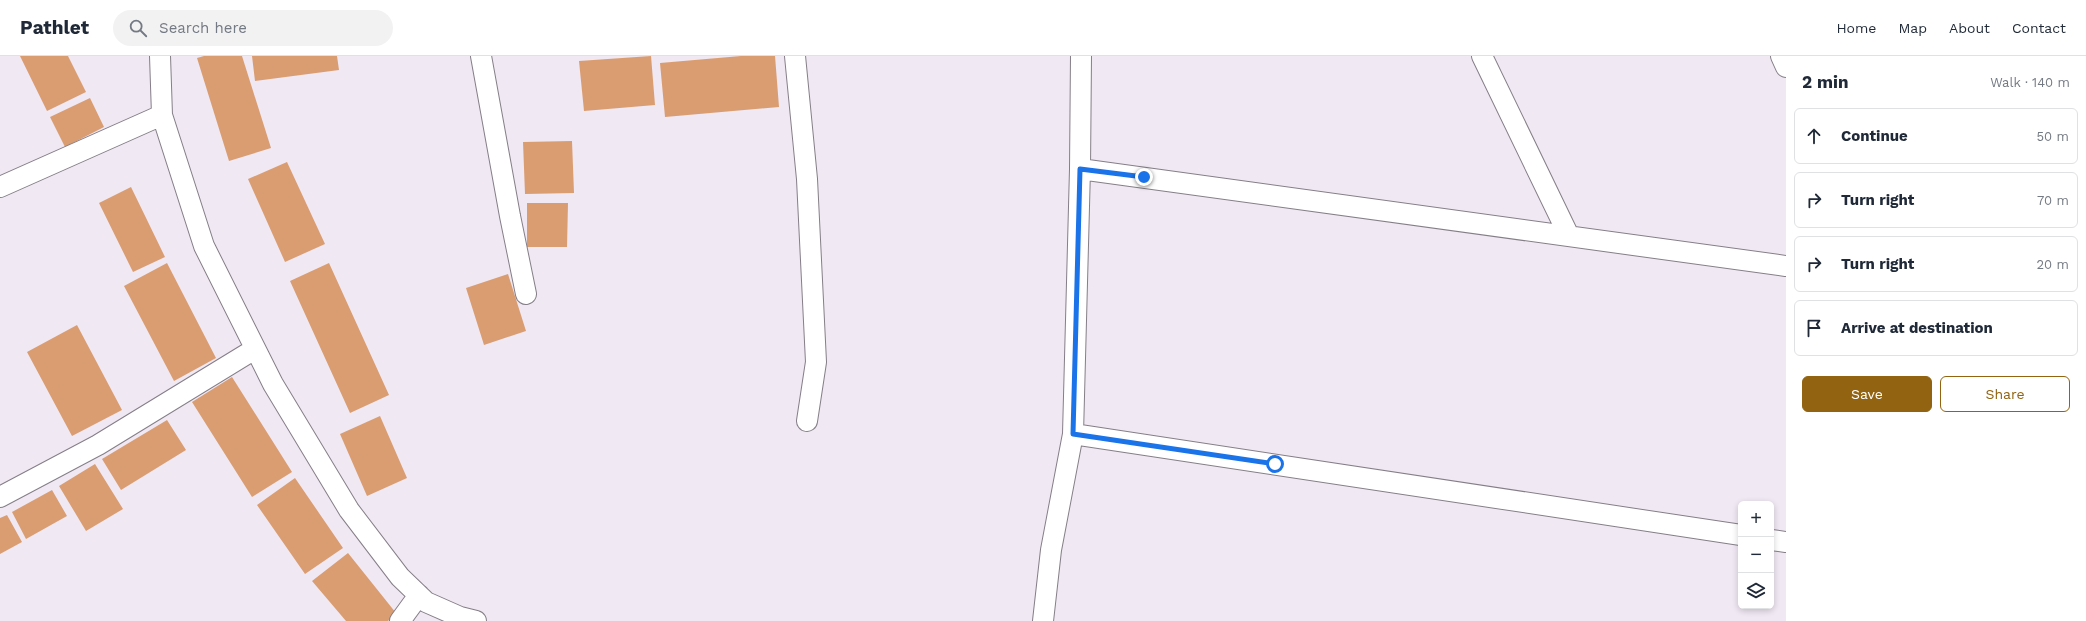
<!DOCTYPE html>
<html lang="en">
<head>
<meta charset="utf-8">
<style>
	:root { --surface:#fff; --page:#f2f2f3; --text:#1f2937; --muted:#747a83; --line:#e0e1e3; --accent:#926411 }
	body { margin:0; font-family:"Work Sans",sans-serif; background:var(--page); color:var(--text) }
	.controls { position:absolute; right:12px; bottom:12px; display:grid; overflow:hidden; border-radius:6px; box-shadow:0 2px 6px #0003 }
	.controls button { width:36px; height:36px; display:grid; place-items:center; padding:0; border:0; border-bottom:1px solid var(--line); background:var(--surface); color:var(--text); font:20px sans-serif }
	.stop { position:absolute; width:12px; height:12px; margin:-9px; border:3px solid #1a73e8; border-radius:50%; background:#fff }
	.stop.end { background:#1a73e8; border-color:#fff; box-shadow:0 1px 4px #0008 }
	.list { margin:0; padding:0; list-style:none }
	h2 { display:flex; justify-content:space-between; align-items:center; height:52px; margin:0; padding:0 16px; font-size:17px }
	h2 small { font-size:13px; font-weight:400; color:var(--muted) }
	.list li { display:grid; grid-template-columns:26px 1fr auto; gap:12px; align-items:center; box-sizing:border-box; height:56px; margin:0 8px 8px; padding:0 8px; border:1px solid var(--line); border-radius:6px }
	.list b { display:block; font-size:15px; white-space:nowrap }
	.list em { font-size:13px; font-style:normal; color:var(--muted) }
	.actions { display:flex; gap:8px; padding:12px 16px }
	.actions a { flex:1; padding:9px 0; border:1px solid var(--accent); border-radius:6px; text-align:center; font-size:14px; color:var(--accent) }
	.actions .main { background:var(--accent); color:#fff }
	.icon { flex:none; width:22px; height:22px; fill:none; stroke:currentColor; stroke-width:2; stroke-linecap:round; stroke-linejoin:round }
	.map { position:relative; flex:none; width:1786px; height:565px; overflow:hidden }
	header { display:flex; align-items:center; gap:24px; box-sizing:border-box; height:56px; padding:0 20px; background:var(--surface); border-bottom:1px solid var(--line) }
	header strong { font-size:19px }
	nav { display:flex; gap:22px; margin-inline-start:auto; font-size:14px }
	.search { width:280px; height:36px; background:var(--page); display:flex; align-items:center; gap:10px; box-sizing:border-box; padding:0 14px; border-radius:22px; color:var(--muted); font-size:15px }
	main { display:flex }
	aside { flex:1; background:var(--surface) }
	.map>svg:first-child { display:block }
</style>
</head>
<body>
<header>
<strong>Pathlet</strong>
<div class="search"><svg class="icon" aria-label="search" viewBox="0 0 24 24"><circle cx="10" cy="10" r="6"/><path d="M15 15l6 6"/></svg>Search here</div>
<nav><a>Home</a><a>Map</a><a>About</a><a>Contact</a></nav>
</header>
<main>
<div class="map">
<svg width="1786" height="565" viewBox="0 0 1786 565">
	<rect width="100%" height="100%" fill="#f0e8f3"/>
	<!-- building -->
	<path fill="#da9d71" d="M 20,0 L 68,0 L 86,36 L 47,55 Z
		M 204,0 L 242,0 L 271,92 L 229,105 L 197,2 Z
		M 252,0 L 337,0 L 339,14 L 255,25 Z
		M 651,0 L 655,49 L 584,55 L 579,5 Z
		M 741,0 L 775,0 L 779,51 L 665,61 L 660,7 Z
		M 90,42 L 104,71 L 65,91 L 50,61 Z
		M 572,85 L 574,137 L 525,138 L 523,86 Z
		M 287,106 L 325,188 L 285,206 L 248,123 Z
		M 131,131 L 165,201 L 133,216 L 99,147 Z
		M 527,147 L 568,147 L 567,191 L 527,191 Z
		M 167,207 L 216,302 L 174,325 L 124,230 Z
		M 329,207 L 389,339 L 350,357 L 290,225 Z
		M 508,218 L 526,275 L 484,289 L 466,232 Z
		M 77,269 L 122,354 L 72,380 L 27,296 Z
		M 232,321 L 292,416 L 252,441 L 192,346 Z
		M 380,360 L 407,422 L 367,440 L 340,378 Z
		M 167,364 L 186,394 L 121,434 L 102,403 Z
		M 95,408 L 123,453 L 86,475 L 59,430 Z
		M 295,422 L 343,492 L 305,518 L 257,449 Z
		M 52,434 L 67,460 L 26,483 L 12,456 Z
		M 7,459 L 22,486 L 0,498 L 0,462 Z
		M 348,497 L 396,557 L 388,565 L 346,565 L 312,525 Z"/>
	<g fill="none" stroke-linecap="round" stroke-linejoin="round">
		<defs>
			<path id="street" d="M 160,0 L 162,59 L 204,190 L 273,328 L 349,454 L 400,521 L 426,546 L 460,561 L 476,565
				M 481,0 L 510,160 L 526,238
				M 795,0 L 807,123 L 816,306 L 807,365
				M 1482,0 L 1569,180
				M 1781,0 L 1786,11
				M 1080,113 L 1081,0
				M 0,131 L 162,59
				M 1073,378 L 1741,479
				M 0,441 L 98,389 L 255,293
				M 1771,484 L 1786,486
				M 400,565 L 419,539
				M 1043,565 L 1051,494 L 1073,378 L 1080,113 L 1786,210"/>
		</defs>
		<!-- street casing -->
		<use href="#street" stroke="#857e88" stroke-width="22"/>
		<!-- street -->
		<use href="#street" stroke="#fff" stroke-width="20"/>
	</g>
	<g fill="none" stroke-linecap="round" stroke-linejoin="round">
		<!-- route -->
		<path stroke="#1a73e8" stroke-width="5" d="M 1144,121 L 1080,113 L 1073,378 L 1275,408"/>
	</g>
</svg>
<div class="controls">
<button>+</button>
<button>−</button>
<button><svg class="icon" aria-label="layers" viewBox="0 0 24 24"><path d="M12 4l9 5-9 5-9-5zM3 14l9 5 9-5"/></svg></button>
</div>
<div class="stop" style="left:1275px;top:408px"></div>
<div class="stop end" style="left:1144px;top:121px"></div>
</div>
<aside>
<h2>2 min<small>Walk · 140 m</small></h2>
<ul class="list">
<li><svg class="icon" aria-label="ahead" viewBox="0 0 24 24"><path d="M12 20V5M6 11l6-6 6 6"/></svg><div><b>Continue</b></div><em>50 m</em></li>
<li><svg class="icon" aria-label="right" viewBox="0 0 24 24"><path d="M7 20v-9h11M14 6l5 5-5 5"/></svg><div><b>Turn right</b></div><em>70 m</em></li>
<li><svg class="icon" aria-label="right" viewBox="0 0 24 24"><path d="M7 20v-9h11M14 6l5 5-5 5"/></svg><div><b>Turn right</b></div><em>20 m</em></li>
<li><svg class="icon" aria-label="arrive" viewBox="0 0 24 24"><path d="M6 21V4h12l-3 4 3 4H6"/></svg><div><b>Arrive at destination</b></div></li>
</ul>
<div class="actions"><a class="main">Save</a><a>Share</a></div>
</aside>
</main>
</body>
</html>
